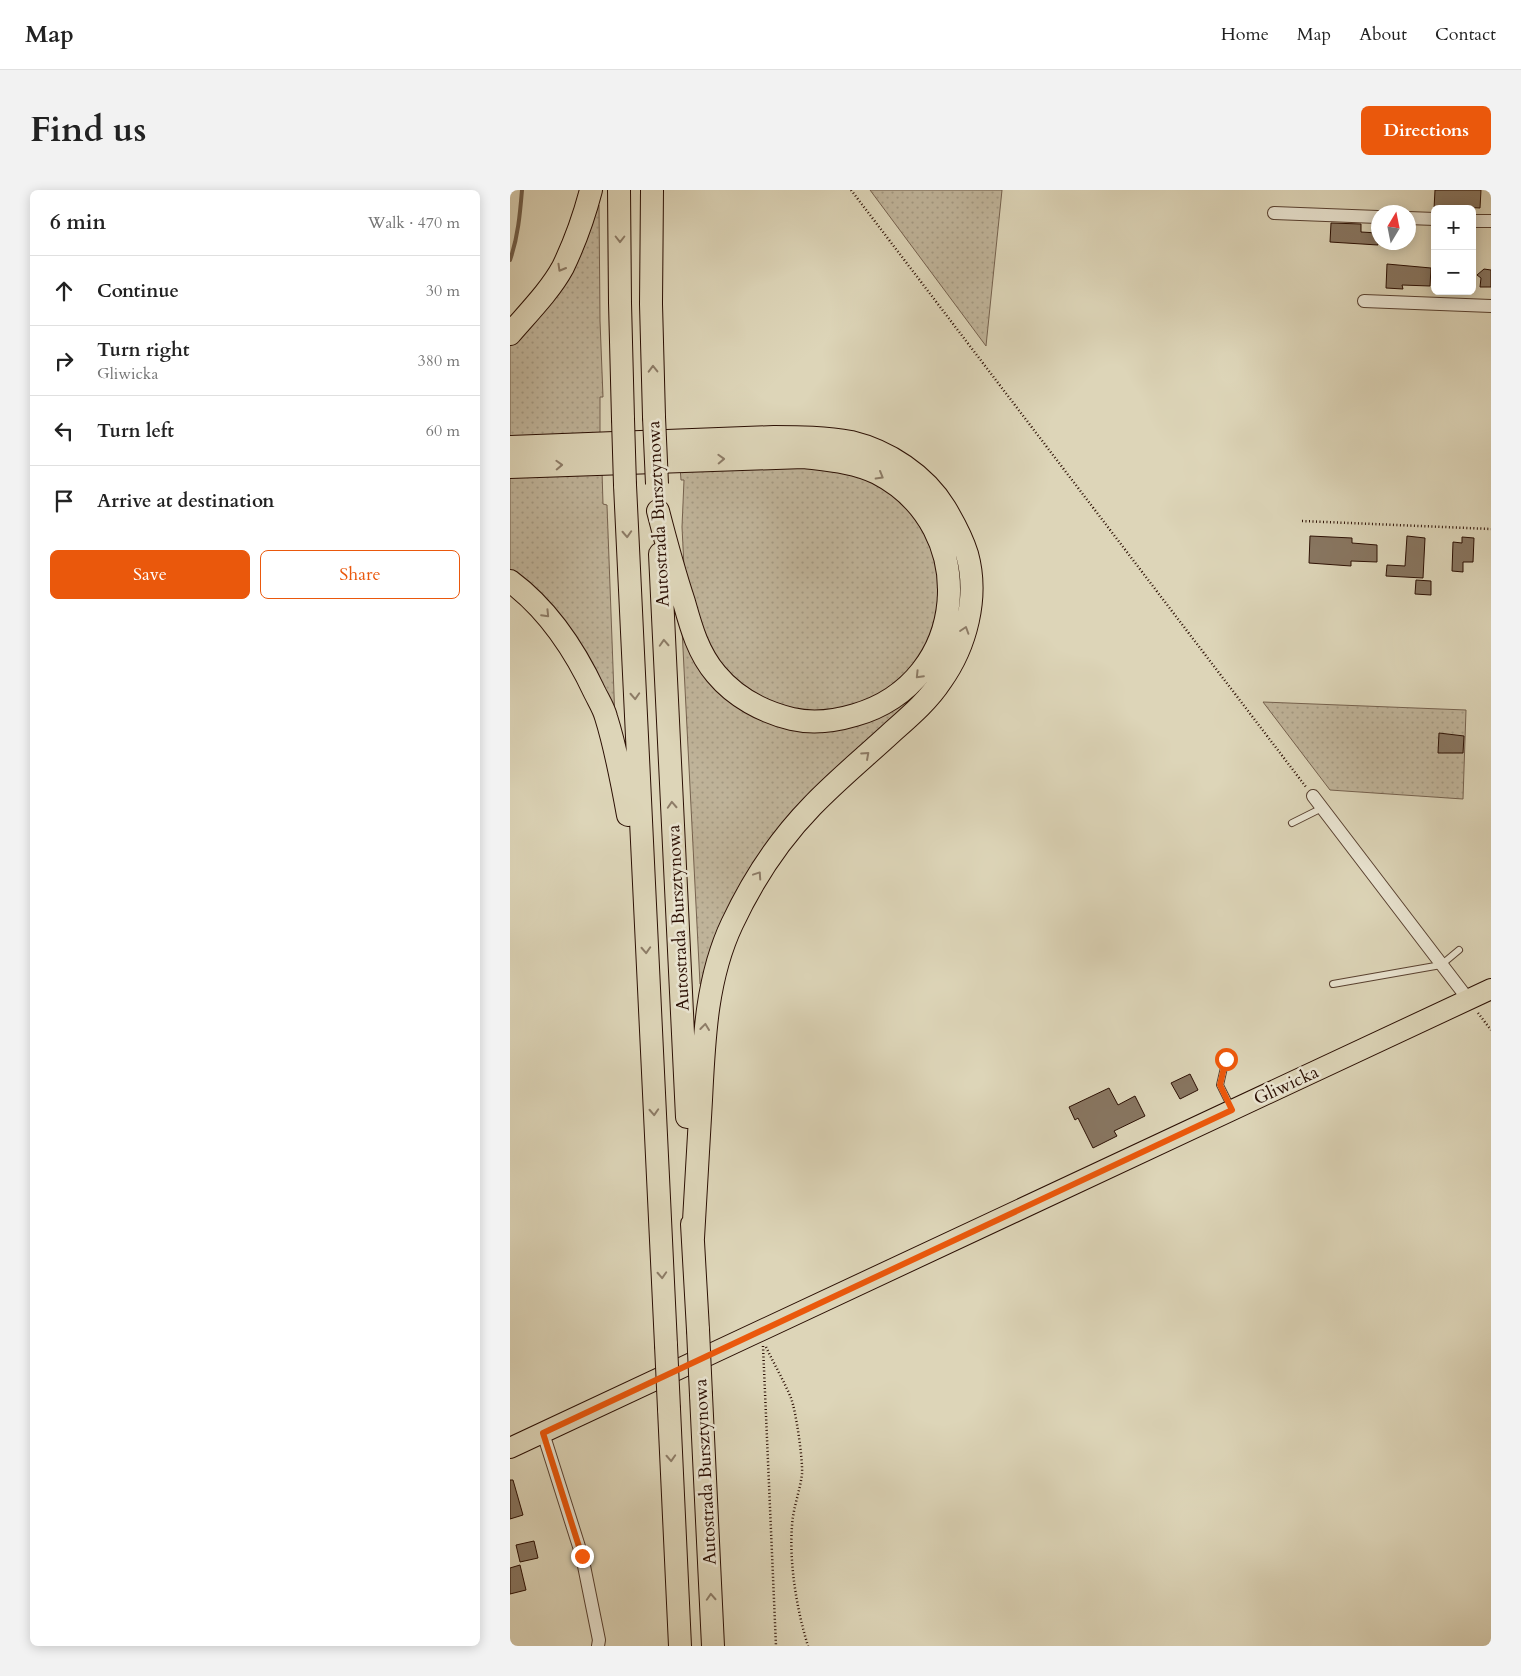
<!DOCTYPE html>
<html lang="en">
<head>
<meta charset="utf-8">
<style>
	:root { --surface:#fff; --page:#f2f2f2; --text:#222; --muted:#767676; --line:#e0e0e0; --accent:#ea580c }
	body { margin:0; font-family:Cardo,serif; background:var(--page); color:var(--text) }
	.controls { position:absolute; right:15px; top:15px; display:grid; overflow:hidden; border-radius:8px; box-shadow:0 2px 12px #0003 }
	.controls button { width:45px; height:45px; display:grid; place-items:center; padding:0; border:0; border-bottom:1px solid var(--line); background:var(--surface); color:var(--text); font:25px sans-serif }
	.compass { position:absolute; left:861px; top:15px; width:45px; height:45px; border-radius:50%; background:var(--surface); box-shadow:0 2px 12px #0003; rotate:10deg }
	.stop { position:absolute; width:15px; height:15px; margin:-11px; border:4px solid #ea580c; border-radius:50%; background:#fff }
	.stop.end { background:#ea580c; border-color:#fff; box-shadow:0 1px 5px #0008 }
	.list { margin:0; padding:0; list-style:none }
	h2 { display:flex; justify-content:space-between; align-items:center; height:65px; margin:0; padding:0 20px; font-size:21px }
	h2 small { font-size:16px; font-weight:400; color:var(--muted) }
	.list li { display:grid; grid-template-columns:32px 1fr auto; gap:15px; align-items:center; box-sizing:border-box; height:70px; padding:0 20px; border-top:1px solid var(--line) }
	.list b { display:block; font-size:19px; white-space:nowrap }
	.list p { margin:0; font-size:16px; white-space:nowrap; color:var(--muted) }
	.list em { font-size:16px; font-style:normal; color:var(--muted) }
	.actions { display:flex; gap:10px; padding:15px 20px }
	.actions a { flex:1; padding:11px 0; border:1px solid var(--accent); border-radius:8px; text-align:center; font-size:18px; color:var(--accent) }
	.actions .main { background:var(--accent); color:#fff }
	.icon { flex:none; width:28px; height:28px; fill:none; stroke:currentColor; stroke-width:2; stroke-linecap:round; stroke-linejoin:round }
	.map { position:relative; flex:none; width:981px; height:1456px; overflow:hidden; border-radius:8px }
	header { display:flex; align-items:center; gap:30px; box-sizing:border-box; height:70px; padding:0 25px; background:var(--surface); border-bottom:1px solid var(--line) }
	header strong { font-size:24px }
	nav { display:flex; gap:28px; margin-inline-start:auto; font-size:18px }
	.intro { display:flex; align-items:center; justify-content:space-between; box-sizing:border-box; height:120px; padding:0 30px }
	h1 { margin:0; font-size:35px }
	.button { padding:12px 22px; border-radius:8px; background:var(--accent); color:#fff; font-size:18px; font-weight:700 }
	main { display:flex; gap:30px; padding:0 30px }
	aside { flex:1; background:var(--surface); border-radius:8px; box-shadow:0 2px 12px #0003 }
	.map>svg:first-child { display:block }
</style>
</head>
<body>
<header>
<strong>Map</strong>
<nav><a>Home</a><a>Map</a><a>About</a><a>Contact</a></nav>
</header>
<div class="intro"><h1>Find us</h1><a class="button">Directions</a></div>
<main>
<aside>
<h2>6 min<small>Walk · 470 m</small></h2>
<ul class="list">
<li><svg class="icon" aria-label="ahead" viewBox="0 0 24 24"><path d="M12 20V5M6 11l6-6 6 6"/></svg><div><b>Continue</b></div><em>30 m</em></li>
<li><svg class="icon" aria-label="right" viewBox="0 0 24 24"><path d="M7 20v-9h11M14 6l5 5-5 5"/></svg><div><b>Turn right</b><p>Gliwicka</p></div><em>380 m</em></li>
<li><svg class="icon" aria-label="left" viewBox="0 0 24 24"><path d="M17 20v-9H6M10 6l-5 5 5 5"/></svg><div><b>Turn left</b></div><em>60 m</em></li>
<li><svg class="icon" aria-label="arrive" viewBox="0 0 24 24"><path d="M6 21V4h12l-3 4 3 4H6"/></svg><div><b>Arrive at destination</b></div></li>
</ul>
<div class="actions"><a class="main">Save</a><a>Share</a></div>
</aside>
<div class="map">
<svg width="981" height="1456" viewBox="0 0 981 1456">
	<defs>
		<pattern id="grass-dots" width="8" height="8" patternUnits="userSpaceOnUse" patternTransform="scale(1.25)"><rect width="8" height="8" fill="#bfb399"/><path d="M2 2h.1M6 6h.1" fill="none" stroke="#a49982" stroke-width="1.8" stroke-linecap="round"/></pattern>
	</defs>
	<rect width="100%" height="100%" fill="#ddd5b8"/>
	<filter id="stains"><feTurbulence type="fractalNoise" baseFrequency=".004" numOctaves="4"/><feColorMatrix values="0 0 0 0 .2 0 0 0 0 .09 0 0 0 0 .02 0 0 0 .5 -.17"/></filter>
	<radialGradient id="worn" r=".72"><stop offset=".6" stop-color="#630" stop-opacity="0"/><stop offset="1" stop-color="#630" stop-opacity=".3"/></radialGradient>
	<!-- grass -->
	<path fill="url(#grass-dots)" stroke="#75614e" d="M 360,0 L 492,0 L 476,156 Z
		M 85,15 L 89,15 L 90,131 L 93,207 L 90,207 L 90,247 L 0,250 L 0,153 Z
		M 303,276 L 352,287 L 378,300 L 409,331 L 428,374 L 428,429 L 406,474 L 362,511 L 316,523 L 276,519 L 241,503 L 212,476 L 192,443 L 174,377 L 172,337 L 174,290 L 171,290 L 170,277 Z
		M 92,281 L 93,314 L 97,315 L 105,531 L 0,381 L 0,285 Z
		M 397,295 L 422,312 L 449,369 L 453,405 L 446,442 L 418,494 L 313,596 L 194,794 L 190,794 L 172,439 L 243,523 L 375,522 L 446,409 Z
		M 753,512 L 956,520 L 953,609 L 820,600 Z"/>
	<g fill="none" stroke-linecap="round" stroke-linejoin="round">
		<!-- stream -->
		<path stroke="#715e4a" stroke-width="4" d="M 0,70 C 8,47 10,24 12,0"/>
	</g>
	<!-- building -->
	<path fill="#887661" stroke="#2b0f03" d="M 925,0 L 971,0 L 970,18 L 939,16 L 939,19 L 924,19 Z
		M 821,33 L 851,34 L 851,42 L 868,43 L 868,55 L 820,52 Z
		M 877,74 L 921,78 L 920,96 L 892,95 L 893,99 L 876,98 Z
		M 974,79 L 981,80 L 981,97 L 970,97 L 971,88 L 967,85 Z
		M 800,346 L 842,348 L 842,353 L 867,355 L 867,372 L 841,371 L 841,376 L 799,373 Z
		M 897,346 L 915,348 L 913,388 L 876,386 L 877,375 L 895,376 Z
		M 952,347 L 964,348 L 963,372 L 953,372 L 953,382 L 942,381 L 943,352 L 952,353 Z
		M 906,390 L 921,391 L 921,405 L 905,404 Z
		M 929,543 L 954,546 L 953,563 L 928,563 Z
		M 680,884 L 688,900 L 670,909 L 661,893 Z
		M 599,898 L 608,915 L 625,906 L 635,926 L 604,941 L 607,946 L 583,958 L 568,928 L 565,930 L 559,917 Z
		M 0,1290 L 3,1290 L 13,1325 L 0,1329 Z
		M 24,1351 L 28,1368 L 10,1372 L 6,1355 Z
		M 10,1375 L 16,1400 L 0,1404 L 0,1378 Z"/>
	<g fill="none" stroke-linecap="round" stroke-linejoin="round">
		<defs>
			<path id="service" d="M 782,633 L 812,618
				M 823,794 L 931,775 L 949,760
				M 716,869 L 710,895 L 722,919"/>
			<path id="minor" d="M 764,23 L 868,27
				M 898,28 L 925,29
				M 962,31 L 981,31
				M 854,111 L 981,116
				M 803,606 L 958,809
				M 33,1243 L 72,1366 L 89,1450 L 88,1456"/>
			<path id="primary" d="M 0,1258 L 981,799"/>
			<path id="motorway" d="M 109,0 L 110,113 L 113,229
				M 142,0 L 141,114 L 144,227
				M 0,144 C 18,123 40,101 53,77 C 65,52 74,27 81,0
				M 0,257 L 264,247 C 289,247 316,247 341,252 C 378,261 415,285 435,318 C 444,333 452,348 457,364 C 469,407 456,456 431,491 C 418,511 399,527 381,543 C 355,567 327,590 302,616 C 267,652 243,689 222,734 C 196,789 194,851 191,910 C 188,956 186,1002 183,1048
				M 0,277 L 294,267 C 318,270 345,272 367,283 C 472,337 460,492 345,525 C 325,531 304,534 282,529 C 253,522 225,507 206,484 C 188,463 181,437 174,412 C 164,382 156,352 148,321
				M 115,295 L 156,1155
				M 150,364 L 177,927
				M 0,391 C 39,420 65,460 85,503 C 89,511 94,519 96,527 C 106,559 112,592 118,625
				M 182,1034 L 188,1140
				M 191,1205 L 203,1456
				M 159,1219 L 170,1456"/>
		</defs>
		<!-- service casing -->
		<use href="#service" stroke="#584030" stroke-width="8"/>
		<!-- minor casing -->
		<use href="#minor" stroke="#584030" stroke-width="14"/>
		<!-- primary casing -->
		<use href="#primary" stroke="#2b0f03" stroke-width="22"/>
		<!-- motorway casing -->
		<use href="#motorway" stroke="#2b0f03" stroke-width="24"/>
		<!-- path -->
		<path stroke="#2b0f03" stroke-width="2.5" stroke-dasharray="1 2.5" stroke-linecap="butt" d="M 341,0 L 796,597
			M 792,331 L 981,339
			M 968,823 L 981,840
			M 253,1156 L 266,1456
			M 256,1157 C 264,1174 274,1191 281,1208 C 286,1221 293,1270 292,1284 C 290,1301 283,1318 282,1336 C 279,1373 287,1421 298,1456"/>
		<!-- service -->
		<use href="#service" stroke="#e9e4d1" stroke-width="6"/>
		<!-- minor -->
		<use href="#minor" stroke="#e9e4d1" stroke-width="12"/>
		<!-- primary -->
		<use href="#primary" stroke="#ddd5b8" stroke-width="20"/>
		<!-- motorway -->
		<use href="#motorway" stroke="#ddd5b8" stroke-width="22"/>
		<defs>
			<path id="motorway-bridge" d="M 144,227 L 147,294
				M 113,229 L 115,295
				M 188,1140 L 191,1205
				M 156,1155 L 159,1219"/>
		</defs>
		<!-- motorway-bridge casing -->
		<use href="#motorway-bridge" stroke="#2b0f03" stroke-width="24" stroke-linecap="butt"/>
		<!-- motorway-bridge -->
		<use href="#motorway-bridge" stroke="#ddd5b8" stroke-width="22"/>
	</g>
	<!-- one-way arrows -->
	<defs><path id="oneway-chevron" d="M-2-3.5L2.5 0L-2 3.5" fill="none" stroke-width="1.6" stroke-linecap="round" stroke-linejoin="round" transform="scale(1.25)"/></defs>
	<g stroke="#8d7c67">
		<use href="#oneway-chevron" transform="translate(110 49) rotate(90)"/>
		<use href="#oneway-chevron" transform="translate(51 78) rotate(120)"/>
		<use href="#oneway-chevron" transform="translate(143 179) rotate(-91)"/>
		<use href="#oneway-chevron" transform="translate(211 269) rotate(-2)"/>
		<use href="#oneway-chevron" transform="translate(49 275) rotate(-2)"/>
		<use href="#oneway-chevron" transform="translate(370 286) rotate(30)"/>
		<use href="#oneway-chevron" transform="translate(117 344) rotate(87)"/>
		<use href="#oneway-chevron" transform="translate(36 424) rotate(46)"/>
		<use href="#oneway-chevron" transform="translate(455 440) rotate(-72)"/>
		<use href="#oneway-chevron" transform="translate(154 453) rotate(-93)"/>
		<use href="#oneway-chevron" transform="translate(409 485) rotate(134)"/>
		<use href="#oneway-chevron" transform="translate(125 506) rotate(87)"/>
		<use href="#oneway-chevron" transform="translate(356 565) rotate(-42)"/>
		<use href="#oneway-chevron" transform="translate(162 615) rotate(-93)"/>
		<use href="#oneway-chevron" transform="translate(248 685) rotate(-56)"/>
		<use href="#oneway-chevron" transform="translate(136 760) rotate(87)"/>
		<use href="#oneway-chevron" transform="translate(195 837) rotate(-83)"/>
		<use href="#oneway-chevron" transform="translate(144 922) rotate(87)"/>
		<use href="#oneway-chevron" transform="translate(152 1085) rotate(87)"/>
		<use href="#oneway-chevron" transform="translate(161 1268) rotate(87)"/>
		<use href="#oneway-chevron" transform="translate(201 1407) rotate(-93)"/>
	</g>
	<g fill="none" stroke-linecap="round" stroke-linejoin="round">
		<!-- route -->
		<path stroke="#ea580c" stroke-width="6" d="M 72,1366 L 33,1243 L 722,920 L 710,895 L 716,869"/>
	</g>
	<g text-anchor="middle" stroke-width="5" stroke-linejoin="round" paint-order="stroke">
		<!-- street labels -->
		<g font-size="18" fill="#2b0f03" stroke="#e9e4d1">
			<text transform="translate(148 324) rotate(-93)" y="6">Autostrada Bursztynowa</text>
			<text transform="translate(168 728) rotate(-93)" y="6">Autostrada Bursztynowa</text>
			<text transform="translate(776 895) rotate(-25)" y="6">Gliwicka</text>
			<text transform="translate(195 1282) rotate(-93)" y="6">Autostrada Bursztynowa</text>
		</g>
	</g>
	<rect width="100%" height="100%" filter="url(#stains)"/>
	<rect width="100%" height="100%" fill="url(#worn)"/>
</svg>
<div class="controls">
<button>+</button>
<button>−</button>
</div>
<svg class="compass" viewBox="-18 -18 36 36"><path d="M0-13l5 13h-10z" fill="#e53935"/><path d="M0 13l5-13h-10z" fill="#767676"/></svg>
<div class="stop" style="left:716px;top:869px"></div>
<div class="stop end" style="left:72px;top:1366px"></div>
</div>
</main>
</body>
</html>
